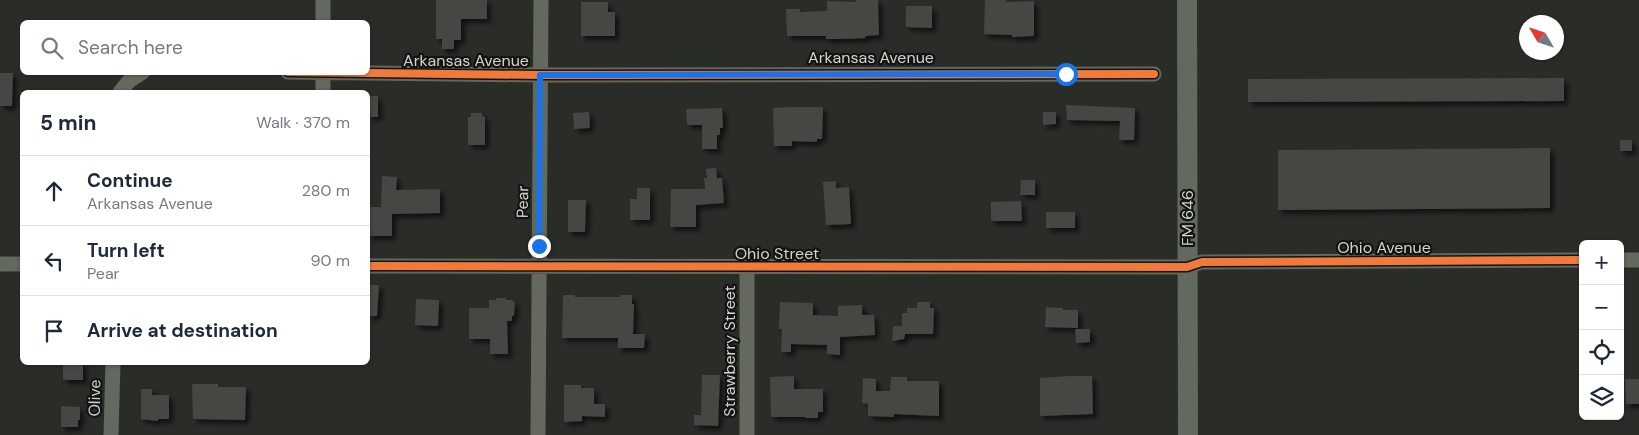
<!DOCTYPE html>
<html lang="en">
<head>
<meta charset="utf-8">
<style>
	:root { --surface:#fff; --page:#f6f6f7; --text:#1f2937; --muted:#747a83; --line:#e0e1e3 }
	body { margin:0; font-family:"DM Sans",sans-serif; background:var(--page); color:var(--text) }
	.controls { position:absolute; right:15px; bottom:15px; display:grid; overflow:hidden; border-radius:8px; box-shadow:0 1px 4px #0004 }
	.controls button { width:45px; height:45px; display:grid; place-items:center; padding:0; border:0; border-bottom:1px solid var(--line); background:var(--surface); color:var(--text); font:25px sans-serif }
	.compass { position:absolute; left:1519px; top:15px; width:45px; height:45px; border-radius:50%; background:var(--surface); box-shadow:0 1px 4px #0004; rotate:309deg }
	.stop { position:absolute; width:15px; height:15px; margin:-11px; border:4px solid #1a73e8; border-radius:50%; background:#fff }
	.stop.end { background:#1a73e8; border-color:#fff; box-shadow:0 1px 5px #0008 }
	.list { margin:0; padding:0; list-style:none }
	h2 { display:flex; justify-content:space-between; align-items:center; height:65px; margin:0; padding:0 20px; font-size:21px }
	h2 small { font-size:16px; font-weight:400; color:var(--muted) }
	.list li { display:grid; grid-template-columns:32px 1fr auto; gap:15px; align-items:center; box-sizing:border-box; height:70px; padding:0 20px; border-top:1px solid var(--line) }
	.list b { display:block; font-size:19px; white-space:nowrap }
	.list p { margin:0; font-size:16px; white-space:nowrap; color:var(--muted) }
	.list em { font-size:16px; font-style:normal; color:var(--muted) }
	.icon { flex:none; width:28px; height:28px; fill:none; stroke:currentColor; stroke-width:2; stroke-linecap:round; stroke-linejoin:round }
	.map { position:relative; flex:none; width:1639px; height:435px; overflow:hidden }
	.search { position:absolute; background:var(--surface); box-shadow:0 1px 4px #0004; left:20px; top:20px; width:350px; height:55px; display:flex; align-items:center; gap:12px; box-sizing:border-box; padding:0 18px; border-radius:8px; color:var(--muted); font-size:19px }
	.panel { position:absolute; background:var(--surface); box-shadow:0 1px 4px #0004; left:20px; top:90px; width:350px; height:275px; border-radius:8px }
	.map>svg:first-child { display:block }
</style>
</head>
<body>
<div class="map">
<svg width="1639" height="435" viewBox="0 0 1639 435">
	<defs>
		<filter id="shadow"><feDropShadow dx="4" dy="4" stdDeviation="2.5" flood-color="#0009"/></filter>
	</defs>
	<rect width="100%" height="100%" fill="#2a2c28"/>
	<!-- building -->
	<path fill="#444643" filter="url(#shadow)" d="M 436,0 L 487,0 L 487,19 L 461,19 L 461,40 L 454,40 L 454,49 L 442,49 L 442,39 L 436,39 Z
		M 856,0 L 878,0 L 879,35 L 866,36 L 865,38 L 840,39 L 826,39 L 826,36 L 787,36 L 786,9 L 800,9 L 800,12 L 827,11 L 827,1 L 856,2 Z
		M 985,0 L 1006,0 L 1006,2 L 1034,1 L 1034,36 L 1012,37 L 1012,35 L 984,34 Z
		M 581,2 L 608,2 L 608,12 L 615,12 L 615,36 L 581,36 Z
		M 906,6 L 932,6 L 932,28 L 906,27 Z
		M 0,73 L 13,73 L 12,106 L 0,106 Z
		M 1564,78 L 1564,101 L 1248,102 L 1248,79 Z
		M 368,96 L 378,96 L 378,117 L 368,117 Z
		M 1066,105 L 1135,108 L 1134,140 L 1119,140 L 1120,121 L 1067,120 Z
		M 791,107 L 823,107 L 822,139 L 817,139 L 817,142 L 792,141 L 792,146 L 774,146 L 773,108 Z
		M 722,108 L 723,128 L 720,128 L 720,135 L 717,135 L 717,149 L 702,149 L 702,125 L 687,125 L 686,109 Z
		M 589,112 L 590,128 L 574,129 L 573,113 Z
		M 1043,112 L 1056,112 L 1056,124 L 1043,125 Z
		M 471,113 L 482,113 L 482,116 L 485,117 L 485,145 L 468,145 L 468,117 L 471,117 Z
		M 1620,140 L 1632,140 L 1632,151 L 1620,151 Z
		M 1550,148 L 1550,208 L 1278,210 L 1278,150 Z
		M 716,168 L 717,178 L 722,178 L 724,203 L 696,205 L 696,227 L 670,227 L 671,189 L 705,189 L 704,178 L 707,178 L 706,169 Z
		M 382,176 L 397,177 L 396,190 L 440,189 L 440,213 L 392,214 L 392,236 L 368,236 L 368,207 L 381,207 Z
		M 1021,180 L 1035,180 L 1035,195 L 1020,195 Z
		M 836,181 L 836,188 L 849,187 L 851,224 L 826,225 L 823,182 Z
		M 637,188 L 650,188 L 650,220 L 630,220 L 630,199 L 637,199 Z
		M 568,200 L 586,200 L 585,232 L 568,232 Z
		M 1021,201 L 1022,221 L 991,221 L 991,202 Z
		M 1046,212 L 1075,212 L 1075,228 L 1046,228 Z
		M 368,285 L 379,285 L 377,316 L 368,316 Z
		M 563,295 L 575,295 L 575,297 L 620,297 L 620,295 L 632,295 L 632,304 L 634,304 L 633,334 L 645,334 L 644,348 L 618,348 L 618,338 L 562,338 Z
		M 496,298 L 506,298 L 506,300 L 513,300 L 513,302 L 515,302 L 514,316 L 512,316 L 512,321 L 507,321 L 508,354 L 490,354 L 490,339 L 469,339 L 469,308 L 489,308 L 489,300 L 496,300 Z
		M 416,299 L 439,300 L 438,326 L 415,325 Z
		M 780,302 L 813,303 L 813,315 L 838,316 L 838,306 L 862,305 L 862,315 L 874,315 L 875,335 L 840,337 L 840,355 L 827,354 L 827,345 L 791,344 L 791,352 L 781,352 L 782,329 L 779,329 Z
		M 917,302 L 930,302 L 930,308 L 934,308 L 933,334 L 905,334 L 904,339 L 892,341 L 893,326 L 902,326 L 902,313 L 907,313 L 907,308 L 917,308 Z
		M 1046,307 L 1063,308 L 1063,310 L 1078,310 L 1078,328 L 1045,327 Z
		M 1075,329 L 1090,329 L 1090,342 L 1076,343 Z
		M 63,362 L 83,362 L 83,380 L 63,380 Z
		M 702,375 L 720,375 L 718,426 L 694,425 L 694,415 L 701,415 Z
		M 794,376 L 794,389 L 823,389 L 823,412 L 818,412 L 818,418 L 805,418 L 805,417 L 771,417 L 770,377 Z
		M 1070,376 L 1092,376 L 1093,414 L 1040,416 L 1040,378 Z
		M 891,377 L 907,377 L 907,381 L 939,381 L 939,416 L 894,414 L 894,417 L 868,416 L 868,404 L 862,403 L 863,378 L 876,379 L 876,391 L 890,391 Z
		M 1625,379 L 1639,379 L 1639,404 L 1626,404 Z
		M 192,384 L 218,384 L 218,387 L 246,387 L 245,420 L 193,419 Z
		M 564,385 L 581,385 L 581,388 L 594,388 L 594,404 L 605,404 L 605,417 L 582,416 L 582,421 L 564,422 Z
		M 141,389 L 152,389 L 152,395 L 169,395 L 169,419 L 158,419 L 158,421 L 141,419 Z
		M 61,406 L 80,407 L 80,420 L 78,420 L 78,427 L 61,427 Z"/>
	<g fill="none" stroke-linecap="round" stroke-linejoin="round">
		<!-- minor -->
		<path stroke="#63695e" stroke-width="15" d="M 323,22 L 323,0
			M 288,72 L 540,75 L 1154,74
			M 323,72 L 323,92
			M 120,92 L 129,81 L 143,72
			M 1620,260 L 1639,260
			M 0,264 L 22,264
			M 368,266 L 1187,267 L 1202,262 L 1583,260
			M 111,435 L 113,362
			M 538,435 L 541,0
			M 747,435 L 747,267"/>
		<!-- major -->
		<path stroke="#62695e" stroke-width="20" d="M 1187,0 L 1188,435"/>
		<defs>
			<path id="cycleway" d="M 288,72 L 540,75 L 1154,74
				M 368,266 L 1187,267 L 1202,262 L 1583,260"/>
		</defs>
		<!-- cycleway casing -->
		<use href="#cycleway" stroke="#131412" stroke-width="11"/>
		<!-- cycleway -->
		<use href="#cycleway" stroke="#f17a3a" stroke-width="8"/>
	</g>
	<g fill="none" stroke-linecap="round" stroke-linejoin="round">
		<!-- route -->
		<path stroke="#1a73e8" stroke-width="6" d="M 539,246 L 540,75 L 1066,74"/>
	</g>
	<g text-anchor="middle" stroke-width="4.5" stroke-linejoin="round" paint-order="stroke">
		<!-- street labels -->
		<g font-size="16" fill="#d2d4d1" stroke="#131412">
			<text x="871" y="63">Arkansas Avenue</text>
			<text x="466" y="66">Arkansas Avenue</text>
			<text transform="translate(522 202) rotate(-89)" y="6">Pear</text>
			<text transform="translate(1187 218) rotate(-90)" y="6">FM 646</text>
			<text x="1384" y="253">Ohio Avenue</text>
			<text x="777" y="259">Ohio Street</text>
			<text transform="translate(729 351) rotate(-90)" y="6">Strawberry Street</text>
			<text transform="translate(94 398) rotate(-89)" y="6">Olive</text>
		</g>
	</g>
</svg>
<div class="controls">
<button>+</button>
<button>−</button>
<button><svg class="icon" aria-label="locate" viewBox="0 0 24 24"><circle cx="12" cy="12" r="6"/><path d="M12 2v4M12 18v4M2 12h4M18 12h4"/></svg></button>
<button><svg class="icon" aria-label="layers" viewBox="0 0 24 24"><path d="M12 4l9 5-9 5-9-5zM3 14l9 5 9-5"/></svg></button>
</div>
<svg class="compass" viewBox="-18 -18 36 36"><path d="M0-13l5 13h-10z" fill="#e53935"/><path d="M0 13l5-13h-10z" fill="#747a83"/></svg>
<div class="stop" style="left:1066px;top:74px"></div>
<div class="stop end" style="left:539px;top:246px"></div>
<div class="search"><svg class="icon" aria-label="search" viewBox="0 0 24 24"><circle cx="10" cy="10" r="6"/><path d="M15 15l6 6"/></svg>Search here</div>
<section class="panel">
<h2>5 min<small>Walk · 370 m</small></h2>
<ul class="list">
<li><svg class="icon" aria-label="ahead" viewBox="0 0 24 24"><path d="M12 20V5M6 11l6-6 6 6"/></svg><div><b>Continue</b><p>Arkansas Avenue</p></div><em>280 m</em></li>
<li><svg class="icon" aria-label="left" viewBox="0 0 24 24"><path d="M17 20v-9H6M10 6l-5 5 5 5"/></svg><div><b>Turn left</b><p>Pear</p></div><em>90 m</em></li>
<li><svg class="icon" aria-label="arrive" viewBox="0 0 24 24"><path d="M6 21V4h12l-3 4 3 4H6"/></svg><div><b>Arrive at destination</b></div></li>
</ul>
</section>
</div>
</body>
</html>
